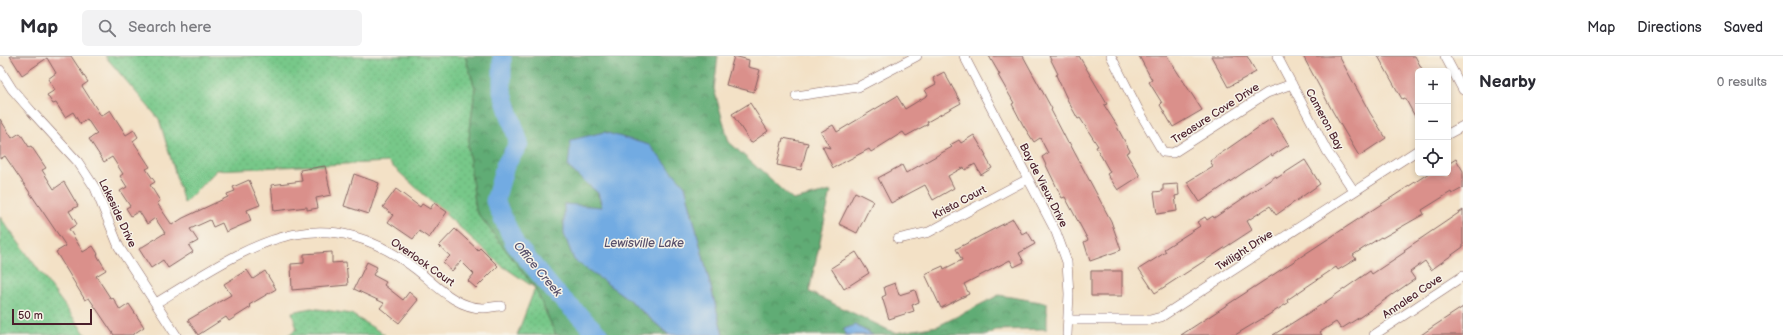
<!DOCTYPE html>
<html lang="en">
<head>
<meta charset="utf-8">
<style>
	:root { --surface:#fff; --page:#f2f2f3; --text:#2b2b33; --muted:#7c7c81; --line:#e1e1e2 }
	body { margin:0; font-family:"Balsamiq Sans",sans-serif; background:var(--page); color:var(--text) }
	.controls { position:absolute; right:12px; top:12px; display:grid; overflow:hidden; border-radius:6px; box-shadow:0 2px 6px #0003 }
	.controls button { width:36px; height:36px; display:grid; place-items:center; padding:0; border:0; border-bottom:1px solid var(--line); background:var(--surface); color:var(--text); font:20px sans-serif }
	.scale { position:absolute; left:12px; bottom:10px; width:80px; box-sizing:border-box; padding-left:4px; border:2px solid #4a1f2b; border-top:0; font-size:11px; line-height:14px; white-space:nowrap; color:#4a1f2b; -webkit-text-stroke:3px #f7f3e8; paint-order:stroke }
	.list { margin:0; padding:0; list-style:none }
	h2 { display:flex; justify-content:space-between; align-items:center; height:52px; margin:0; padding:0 16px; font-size:17px }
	h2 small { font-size:13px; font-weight:400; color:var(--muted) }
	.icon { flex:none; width:22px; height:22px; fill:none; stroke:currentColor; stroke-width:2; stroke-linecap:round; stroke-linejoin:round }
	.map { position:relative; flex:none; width:1463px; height:279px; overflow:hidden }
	header { display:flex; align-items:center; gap:24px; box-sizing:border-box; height:56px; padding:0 20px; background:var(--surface); border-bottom:1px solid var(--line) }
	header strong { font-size:19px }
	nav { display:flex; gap:22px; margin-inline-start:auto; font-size:14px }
	.search { width:280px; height:36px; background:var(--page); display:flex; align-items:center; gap:10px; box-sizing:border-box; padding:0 14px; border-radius:6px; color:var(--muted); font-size:15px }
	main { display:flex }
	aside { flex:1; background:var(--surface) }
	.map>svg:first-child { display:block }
</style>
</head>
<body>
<header>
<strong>Map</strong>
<div class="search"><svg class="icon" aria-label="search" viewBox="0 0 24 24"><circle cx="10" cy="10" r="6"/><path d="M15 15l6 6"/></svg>Search here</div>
<nav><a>Map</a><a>Directions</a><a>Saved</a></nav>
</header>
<main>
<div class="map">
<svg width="1463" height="279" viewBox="0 0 1463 279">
	<defs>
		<pattern id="grass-dots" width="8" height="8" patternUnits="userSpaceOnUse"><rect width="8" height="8" fill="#77c889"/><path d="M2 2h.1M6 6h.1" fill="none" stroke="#68ab76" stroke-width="1.8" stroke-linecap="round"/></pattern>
		<pattern id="forest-crowns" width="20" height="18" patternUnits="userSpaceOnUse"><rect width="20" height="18" fill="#61ac75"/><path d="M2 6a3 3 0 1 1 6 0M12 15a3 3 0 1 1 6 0" fill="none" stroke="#528b60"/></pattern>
	</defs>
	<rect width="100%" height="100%" fill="#f7f3e8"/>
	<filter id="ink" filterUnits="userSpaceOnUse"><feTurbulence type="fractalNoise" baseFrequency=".025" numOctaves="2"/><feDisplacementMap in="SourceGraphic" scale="8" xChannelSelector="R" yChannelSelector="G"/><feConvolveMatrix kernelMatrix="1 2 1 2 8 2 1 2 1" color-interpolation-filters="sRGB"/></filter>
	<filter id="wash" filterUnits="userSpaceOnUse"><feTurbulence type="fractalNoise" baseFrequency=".012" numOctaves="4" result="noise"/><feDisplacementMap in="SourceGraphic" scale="16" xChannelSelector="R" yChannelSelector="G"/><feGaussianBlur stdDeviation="0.9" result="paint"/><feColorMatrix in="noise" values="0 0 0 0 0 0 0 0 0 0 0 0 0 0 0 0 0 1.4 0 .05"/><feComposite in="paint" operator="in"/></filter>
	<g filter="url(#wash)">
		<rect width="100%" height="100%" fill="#f3e1c6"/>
		<!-- grass -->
		<path fill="url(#grass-dots)" stroke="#60745a" d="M 105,0 L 465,0 L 475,32 L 468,91 L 476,155 L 535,232 L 556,279 L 517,279 L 535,232 L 501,209 L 388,106 L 217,114 L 184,147 L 159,63 Z
			M 0,161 L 86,279 L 0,279 Z
			M 311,252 L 351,258 L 385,279 L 288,279 L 297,273 L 292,256 Z"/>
		<!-- forest -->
		<path fill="url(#forest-crowns)" stroke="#566650" d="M 465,0 L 718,0 L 714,33 L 729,86 L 793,144 L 831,135 L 809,236 L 895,277 L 938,270 L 999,239 L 1047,247 L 1047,273 L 995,274 L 987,279 L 723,279 L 685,130 L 568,111 L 598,137 L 627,242 L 669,279 L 556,279 L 535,232 L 476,155 L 468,91 L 475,32 Z"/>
		<!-- water -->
		<path fill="#72abe2" stroke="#5e6586" d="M 604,76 L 649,89 L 685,130 L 723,279 L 669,279 L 627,242 L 574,204 L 564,178 L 564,148 L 602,151 L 598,137 L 568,111 L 571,84 Z
			M 855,269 L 873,279 L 845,279 L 844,273 Z"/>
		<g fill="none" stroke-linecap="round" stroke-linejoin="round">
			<!-- river -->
			<path stroke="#72abe2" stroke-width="19" d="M 502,0 L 502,35 L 519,87 L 505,110 L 495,145 L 515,188 L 554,235 L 599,279"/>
		</g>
		<g id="blocks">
			<!-- building -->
			<path fill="#da908b" d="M 10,0 L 71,0 L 88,26 L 82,30 L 101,60 L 110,54 L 126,79 L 134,74 L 138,81 L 133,85 L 150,111 L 146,113 L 155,126 L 150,129 L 160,145 L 157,147 L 172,169 L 183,162 L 228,141 L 227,138 L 235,135 L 233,131 L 249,124 L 260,149 L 247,154 L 251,165 L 226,176 L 222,167 L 213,171 L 210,164 L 190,173 L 198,185 L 189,190 L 193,196 L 168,212 L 163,204 L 151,212 L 139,193 L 165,177 L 155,162 L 147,168 L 139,155 L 131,160 L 126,152 L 130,150 L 120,135 L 127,131 L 120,120 L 123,118 L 112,101 L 104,106 L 89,83 L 97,78 L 87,63 L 80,68 L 73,56 L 65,61 L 56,47 L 53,48 L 47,39 L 55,34 L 48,23 L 56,17 L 47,2 L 22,19 Z
				M 734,0 L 749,4 L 748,11 L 760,14 L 754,36 L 726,29 Z
				M 989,0 L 1023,0 L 1052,53 L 1051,54 L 1068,87 L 1069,86 L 1111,165 L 1121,194 L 1090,205 L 1084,186 L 1088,184 L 1065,141 L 1062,142 L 1042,101 L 1048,97 L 1040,82 L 1034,86 L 1023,69 L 1012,48 L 1014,47 L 998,19 L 1000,19 Z
				M 1049,0 L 1079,0 L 1107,48 L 1104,49 L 1118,71 L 1117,71 L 1130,95 L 1126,97 L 1140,120 L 1118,134 L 1107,118 L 1110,116 L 1096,91 L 1098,90 L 1080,62 L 1078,63 L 1068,45 L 1056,19 L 1058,18 Z
				M 1139,0 L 1167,0 L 1202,54 L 1173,71 L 1160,49 L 1162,47 L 1149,26 L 1152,24 Z
				M 1211,0 L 1247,0 L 1256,16 L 1228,31 Z
				M 1303,0 L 1339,0 L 1370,57 L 1386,82 L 1359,100 L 1333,56 Z
				M 1378,0 L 1415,0 L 1423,15 L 1418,15 L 1418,66 L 1405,42 L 1402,43 Z
				M 944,16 L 961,47 L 927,66 L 928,68 L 906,80 L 903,76 L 871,96 L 869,93 L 833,112 L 822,90 L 830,92 L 821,76 L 833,69 L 837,76 L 897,40 L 905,53 L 928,39 L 925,34 L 936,28 L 933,22 Z
				M 750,47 L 768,75 L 751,87 L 732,58 Z
				M 1272,62 L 1289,89 L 1272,100 L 1271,98 L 1200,146 L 1187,126 L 1213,110 L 1210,105 Z
				M 0,63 L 12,82 L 20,77 L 29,91 L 31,90 L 46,112 L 42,114 L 54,133 L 64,126 L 78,150 L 69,155 L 77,168 L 69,173 L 83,196 L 93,190 L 98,198 L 97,199 L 106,214 L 96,220 L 111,243 L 113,242 L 120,254 L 129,248 L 144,271 L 132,279 L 114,279 L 89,242 L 85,244 L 56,196 L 66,190 L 5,100 L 0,103 Z
				M 974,79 L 986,99 L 985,100 L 992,112 L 981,119 L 975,108 L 965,114 L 964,111 L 948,120 L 954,132 L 933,144 L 925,129 L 891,147 L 878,122 L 902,109 L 906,117 L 952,91 L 950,89 L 959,84 L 961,87 Z
				M 783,82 L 808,87 L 801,114 L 777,109 Z
				M 1456,103 L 1463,115 L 1463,132 L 1452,138 L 1451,136 L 1422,154 L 1424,158 L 1382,182 L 1381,181 L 1353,199 L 1356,203 L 1338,214 L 1336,211 L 1287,244 L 1288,247 L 1270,258 L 1235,279 L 1181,279 L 1429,117 L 1448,117 L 1448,108 Z
				M 1305,104 L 1320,128 L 1276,159 L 1270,150 L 1247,165 L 1252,174 L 1155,237 L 1139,213 L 1166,196 L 1164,193 L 1200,170 L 1197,166 L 1205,161 L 1207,164 L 1213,160 L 1214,162 L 1276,120 L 1277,122 Z
				M 325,110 L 331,139 L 316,142 L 318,152 L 307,154 L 307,151 L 274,155 L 271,129 L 302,125 L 300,114 Z
				M 354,118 L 379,127 L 369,158 L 344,150 Z
				M 1178,128 L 1179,139 L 1175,140 L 1177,155 L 1157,158 L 1154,136 L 1163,135 L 1163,129 Z
				M 396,133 L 420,151 L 422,148 L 430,153 L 434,147 L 447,156 L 429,182 L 419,175 L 413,183 L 388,166 L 393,159 L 383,151 Z
				M 855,136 L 873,145 L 857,177 L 839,168 Z
				M 1463,154 L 1463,191 L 1431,214 L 1425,205 L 1410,216 L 1415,223 L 1360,261 L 1341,273 L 1336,266 L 1320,276 L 1322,279 L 1273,279 L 1324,247 L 1370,215 L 1372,218 L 1405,196 L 1404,194 Z
				M 1013,163 L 1022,178 L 1027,175 L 1035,188 L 1019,197 L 1024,206 L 1014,211 L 1010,204 L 964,228 L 969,238 L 941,252 L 925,218 L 943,210 L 944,213 L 962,204 L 956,193 Z
				M 455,173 L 478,194 L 480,192 L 498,210 L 476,232 L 468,225 L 474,218 L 461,205 L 452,215 L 443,207 L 450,200 L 439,190 Z
				M 332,196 L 332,207 L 346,206 L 348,229 L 292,234 L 291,208 L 304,207 L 304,198 Z
				M 856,196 L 869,217 L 844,233 L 831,212 Z
				M 367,206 L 377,211 L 373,219 L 386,226 L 384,229 L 403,244 L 409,236 L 418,244 L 399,267 L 380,252 L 384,247 L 354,233 Z
				M 247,214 L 253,223 L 265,215 L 276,233 L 249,249 L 251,251 L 229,265 L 226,261 L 198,279 L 188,264 L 231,239 L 224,228 Z
				M 1091,215 L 1122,215 L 1122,240 L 1091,240 Z
				M 895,227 L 899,239 L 915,234 L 919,246 L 912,249 L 914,255 L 889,263 L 882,241 L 886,239 L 884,231 Z
				M 1463,251 L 1463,279 L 1421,279 L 1434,270 Z"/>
		</g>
	</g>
	<g filter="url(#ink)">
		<use href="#blocks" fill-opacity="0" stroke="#856361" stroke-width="1"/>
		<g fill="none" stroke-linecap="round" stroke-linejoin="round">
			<defs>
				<path id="street" d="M 964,0 L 1056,176 L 1067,206 L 1069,238 L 1067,279
					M 1111,0 L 1139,55 L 1163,96 L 1173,97 L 1267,37 L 1292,28
					M 1277,0 L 1327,95 L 1354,135
					M 1445,0 L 1463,34
					M 0,14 L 12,33 L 32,56 L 78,106 L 95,132 L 119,191 L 176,279
					M 796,40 L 858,31 L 917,0
					M 1448,78 L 1463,70
					M 898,183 L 929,176 L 1028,123
					M 156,247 C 246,193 317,136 417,214 C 436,229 456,252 483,252 C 489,252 495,250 501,250
					M 1068,264 L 1150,264 L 1161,261 L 1418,94
					M 1374,279 L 1463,220"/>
			</defs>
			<!-- street casing -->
			<use href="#street" stroke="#856361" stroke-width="10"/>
			<!-- street -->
			<use href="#street" stroke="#fff" stroke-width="9"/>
		</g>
	</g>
	<g text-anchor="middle" stroke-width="3" stroke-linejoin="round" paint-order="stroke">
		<!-- street labels -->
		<g font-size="11" fill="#4a1f2b" stroke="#f7f3e8">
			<text transform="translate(1215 57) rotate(-33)" y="4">Treasure Cove Drive</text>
			<text transform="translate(1325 63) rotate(62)" y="4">Cameron Bay</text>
			<text transform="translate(1044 129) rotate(63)" y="4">Bay de Vieux Drive</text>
			<text transform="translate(959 146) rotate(-28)" y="4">Krista Court</text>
			<text transform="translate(118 157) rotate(65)" y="4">Lakeside Drive</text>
			<text transform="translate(1244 194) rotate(-33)" y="4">Twilight Drive</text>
			<text transform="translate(423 206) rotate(35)" y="4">Overlook Court</text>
			<text transform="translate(1412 240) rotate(-34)" y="4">Annalea Cove</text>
		</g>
		<!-- water labels -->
		<g font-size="12" font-style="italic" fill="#58506b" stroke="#f7f3e8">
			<text x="644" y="191">Lewisville Lake</text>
			<text transform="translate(538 213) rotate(50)" y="4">Office Creek</text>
		</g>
	</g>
</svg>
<div class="controls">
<button>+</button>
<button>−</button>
<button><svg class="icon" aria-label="locate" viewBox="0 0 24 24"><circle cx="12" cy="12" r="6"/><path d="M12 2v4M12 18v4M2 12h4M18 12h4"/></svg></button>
</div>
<div class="scale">50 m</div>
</div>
<aside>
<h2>Nearby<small>0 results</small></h2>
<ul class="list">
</ul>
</aside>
</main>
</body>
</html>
